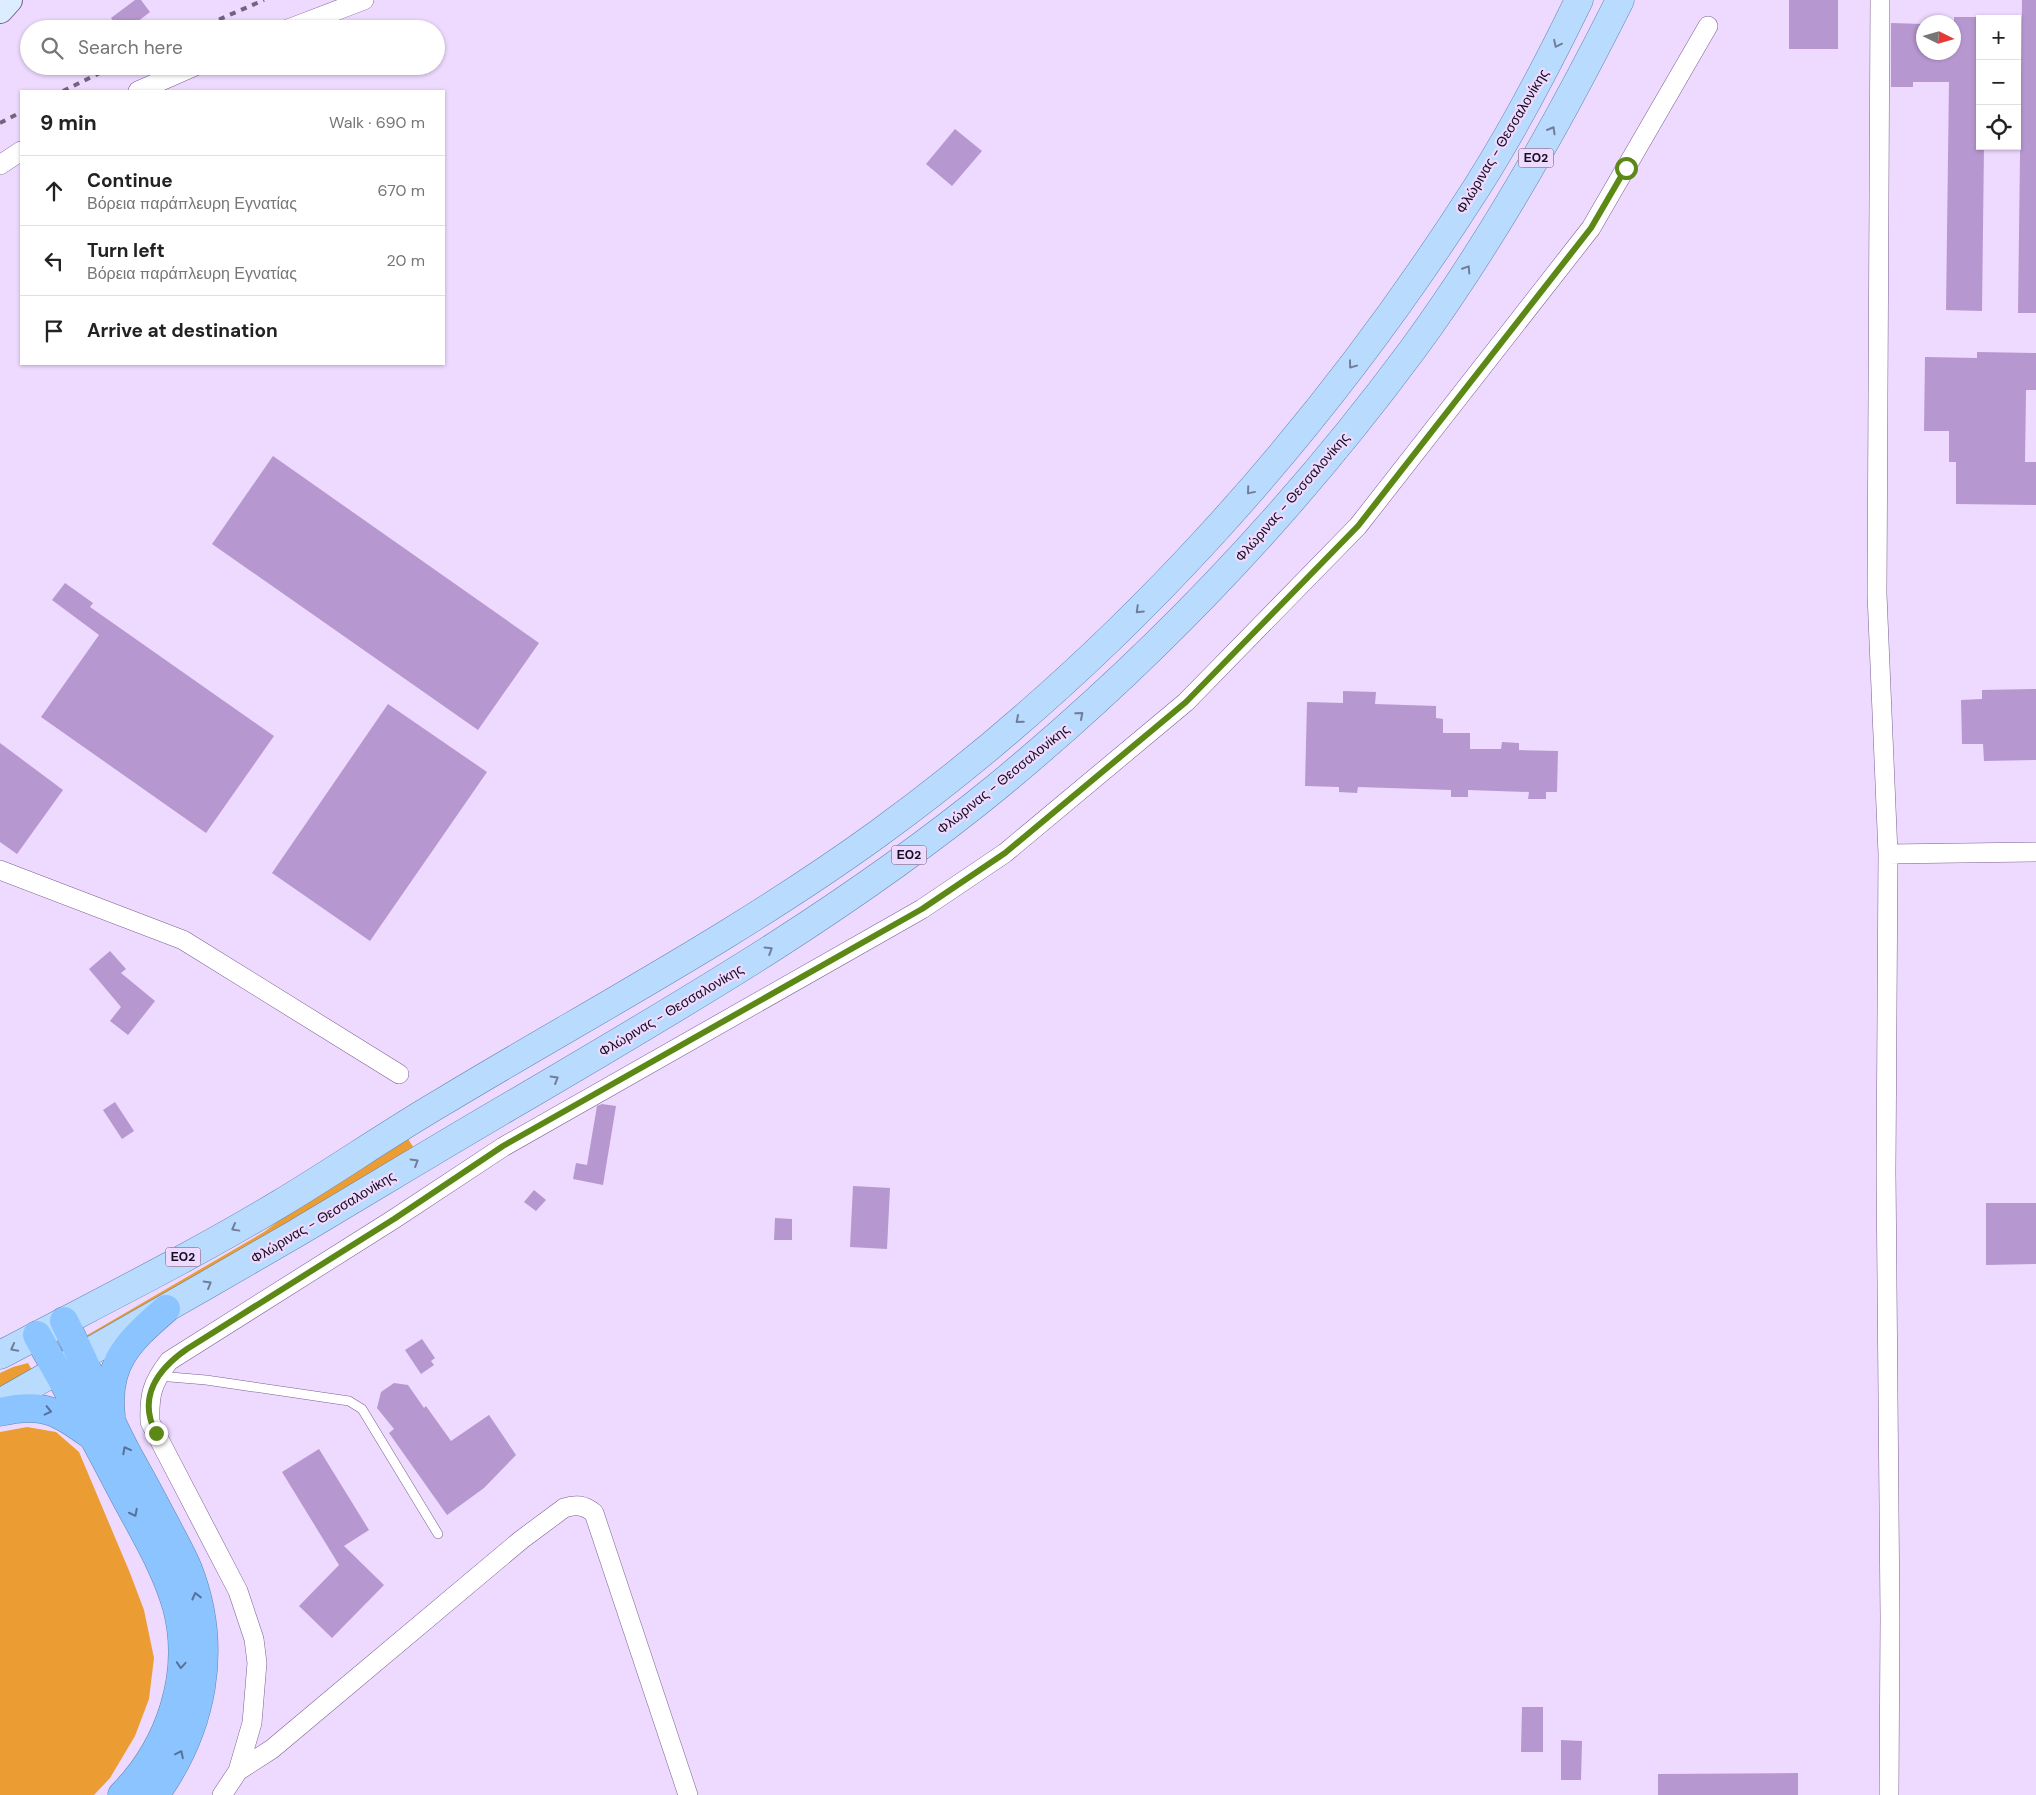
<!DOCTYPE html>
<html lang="en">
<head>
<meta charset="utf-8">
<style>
	:root { --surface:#fff; --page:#f6f6f6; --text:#222; --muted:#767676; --line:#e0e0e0 }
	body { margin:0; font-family:"DM Sans",sans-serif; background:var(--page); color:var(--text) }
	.controls { position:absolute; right:15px; top:15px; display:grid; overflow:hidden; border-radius:0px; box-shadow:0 1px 4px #0004 }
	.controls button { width:45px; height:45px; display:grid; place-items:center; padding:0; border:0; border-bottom:1px solid var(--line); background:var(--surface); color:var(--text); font:25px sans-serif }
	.compass { position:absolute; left:1916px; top:15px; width:45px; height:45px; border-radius:50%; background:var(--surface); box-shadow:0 1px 4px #0004; rotate:95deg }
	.stop { position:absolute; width:15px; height:15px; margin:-11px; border:4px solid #5c8816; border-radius:50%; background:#fff }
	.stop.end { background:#5c8816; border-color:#fff; box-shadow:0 1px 5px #0008 }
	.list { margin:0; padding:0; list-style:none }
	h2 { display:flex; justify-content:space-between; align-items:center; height:65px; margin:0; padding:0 20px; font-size:21px }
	h2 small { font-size:16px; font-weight:400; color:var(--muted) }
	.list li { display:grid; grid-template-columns:32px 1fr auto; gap:15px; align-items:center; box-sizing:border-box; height:70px; padding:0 20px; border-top:1px solid var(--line) }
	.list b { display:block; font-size:19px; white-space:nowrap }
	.list p { margin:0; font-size:16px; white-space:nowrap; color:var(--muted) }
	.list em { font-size:16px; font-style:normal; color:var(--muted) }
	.icon { flex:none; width:28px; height:28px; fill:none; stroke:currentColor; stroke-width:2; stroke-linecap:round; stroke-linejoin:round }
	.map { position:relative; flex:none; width:2036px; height:1795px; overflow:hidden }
	.search { position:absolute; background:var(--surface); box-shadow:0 1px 4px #0004; left:20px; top:20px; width:425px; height:55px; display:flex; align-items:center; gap:12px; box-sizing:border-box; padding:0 18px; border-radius:28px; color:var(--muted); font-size:19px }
	.panel { position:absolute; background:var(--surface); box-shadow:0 1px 4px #0004; left:20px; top:90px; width:425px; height:275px; border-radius:0px }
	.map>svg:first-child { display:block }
</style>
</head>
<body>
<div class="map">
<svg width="2036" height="1795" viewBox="0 0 2036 1795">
	<rect width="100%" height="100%" fill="#eddafe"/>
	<!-- green -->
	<path fill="#eb9d34" d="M 407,1137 L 415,1150 L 87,1340 L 84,1337 L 264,1232 L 338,1176 Z
		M 28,1363 L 33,1372 L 0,1390 L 0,1373 L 13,1367 Z
		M 27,1427 L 56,1432 L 79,1452 L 130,1573 L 144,1610 L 154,1658 L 149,1699 L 135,1736 L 110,1778 L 94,1795 L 0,1795 L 0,1432 Z"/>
	<!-- building -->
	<path fill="#b697cf" d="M 135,0 L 141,0 L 150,12 L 128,29 L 119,29 L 111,18 Z
		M 1789,0 L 1838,0 L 1838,49 L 1789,49 Z
		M 2022,0 L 2036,0 L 2036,313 L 2018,313 Z
		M 1954,17 L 1980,17 L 1980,146 L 1984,146 L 1982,311 L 1946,310 L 1949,82 L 1913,82 L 1913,87 L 1891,87 L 1891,23 L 1924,24 L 1924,52 L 1954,52 Z
		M 955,129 L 982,151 L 952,186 L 926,164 Z
		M 1977,352 L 2036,353 L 2036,390 L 2026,390 L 2025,462 L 2036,462 L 2036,505 L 1956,504 L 1956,462 L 1949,462 L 1949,431 L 1924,431 L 1925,357 L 1977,358 Z
		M 273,456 L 539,643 L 478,730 L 212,544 Z
		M 65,583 L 93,603 L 90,607 L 274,736 L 206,833 L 41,717 L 99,635 L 52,600 Z
		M 2036,689 L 2036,760 L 1984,761 L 1983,744 L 1962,744 L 1961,700 L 1982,699 L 1982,690 Z
		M 1343,691 L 1376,692 L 1375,704 L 1436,706 L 1436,718 L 1443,719 L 1443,733 L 1470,733 L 1470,749 L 1501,749 L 1502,742 L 1519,743 L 1519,750 L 1558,751 L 1557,792 L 1546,792 L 1546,799 L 1528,799 L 1529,792 L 1468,790 L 1468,797 L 1451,797 L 1451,790 L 1358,787 L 1357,793 L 1339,792 L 1339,787 L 1305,786 L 1307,702 L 1343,703 Z
		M 388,704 L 487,772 L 370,941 L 272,873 Z
		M 0,743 L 63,790 L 17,854 L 0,842 Z
		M 110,951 L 126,969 L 121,973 L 155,1001 L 128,1035 L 110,1021 L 121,1007 L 89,969 Z
		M 115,1102 L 134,1131 L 122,1139 L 103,1110 Z
		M 602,1104 L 616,1106 L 603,1185 L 573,1179 L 576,1163 L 587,1165 L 597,1106 Z
		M 853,1186 L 890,1188 L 887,1249 L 850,1247 Z
		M 534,1190 L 546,1200 L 536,1211 L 524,1202 Z
		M 1986,1203 L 2036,1203 L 2036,1264 L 1986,1265 Z
		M 775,1218 L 792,1219 L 792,1240 L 774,1240 Z
		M 422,1339 L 435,1358 L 431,1361 L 434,1365 L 421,1374 L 405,1350 Z
		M 394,1383 L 408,1385 L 424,1408 L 426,1406 L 451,1441 L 489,1415 L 516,1455 L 484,1488 L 447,1515 L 389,1433 L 394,1429 L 377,1408 L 381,1392 Z
		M 319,1449 L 369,1530 L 344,1546 L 384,1585 L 332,1638 L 299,1606 L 339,1565 L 282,1472 Z
		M 1522,1707 L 1543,1707 L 1543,1752 L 1521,1752 Z
		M 1561,1740 L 1582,1741 L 1581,1780 L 1561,1780 Z
		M 1798,1773 L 1798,1795 L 1658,1795 L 1658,1774 Z"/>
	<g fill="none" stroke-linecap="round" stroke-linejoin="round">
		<defs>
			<path id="service" d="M 158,1376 L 206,1380 L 349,1401 L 362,1409 L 438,1534"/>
			<path id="minor" d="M 1880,0 L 1877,594 L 1888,854 L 1886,1171 L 1890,1618 L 1889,1795
				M 288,29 L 364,0
				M 138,91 L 195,66
				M 0,165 L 21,151
				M 1888,854 L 2036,852
				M 0,870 L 183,940 L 399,1074
				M 238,1771 L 272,1749 L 521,1540 L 564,1508 C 576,1504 584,1505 594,1513 L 688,1795
				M 222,1795 L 238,1771 L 252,1723 L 257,1663 L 254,1639 L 238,1591 L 150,1422 C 149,1395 152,1383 169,1361 L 394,1219 L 503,1147 L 922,909 L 1005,853 L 1186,702 L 1358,526 L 1591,228 L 1708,26"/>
			<path id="secondary" d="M 0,10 L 9,0"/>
			<path id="primary" d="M 0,1355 C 94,1305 190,1258 281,1203 C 336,1170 389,1133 444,1101 C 590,1013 741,933 879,833 C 1118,659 1319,435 1477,187 C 1515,127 1548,64 1579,0
				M 0,1403 C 98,1347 197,1291 295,1234 C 371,1189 446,1143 522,1099 C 687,1002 849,908 998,786 C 1153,658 1294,510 1413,349 C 1493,240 1560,120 1620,0"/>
			<path id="motorway" d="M 64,1321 C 86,1364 104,1409 126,1451 C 140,1476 153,1500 166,1525 C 173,1539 182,1554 188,1569 C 219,1648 203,1728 155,1795
				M 37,1335 C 67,1388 96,1441 124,1495 C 143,1531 166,1568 177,1608 C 194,1675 170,1746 122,1795
				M 0,1412 C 43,1402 57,1411 92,1436
				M 111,1416 C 105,1363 129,1341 166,1309"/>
		</defs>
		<!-- service casing -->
		<use href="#service" stroke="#7b5e92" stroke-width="10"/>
		<!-- minor casing -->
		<use href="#minor" stroke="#7b5e92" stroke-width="20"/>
		<!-- secondary casing -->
		<use href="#secondary" stroke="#7b5e92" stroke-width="28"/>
		<!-- primary casing -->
		<use href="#primary" stroke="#6384b1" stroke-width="29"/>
		<!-- motorway casing -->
		<use href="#motorway" stroke="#6384b1" stroke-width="29"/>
		<!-- service -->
		<use href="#service" stroke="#fff" stroke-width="9"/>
		<!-- minor -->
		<use href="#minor" stroke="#fff" stroke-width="19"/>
		<!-- secondary -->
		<use href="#secondary" stroke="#dcedff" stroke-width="26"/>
		<!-- primary -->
		<use href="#primary" stroke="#b9dcfe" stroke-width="28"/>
		<!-- motorway -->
		<use href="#motorway" stroke="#8bc4fe" stroke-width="28"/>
		<!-- rail -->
		<path stroke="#72637f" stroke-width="4" stroke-dasharray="6 6" stroke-linecap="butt" d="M 197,29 L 264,0
			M 63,91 L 114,66
			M 0,123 L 21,112"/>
	</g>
	<!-- one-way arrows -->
	<defs><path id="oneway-chevron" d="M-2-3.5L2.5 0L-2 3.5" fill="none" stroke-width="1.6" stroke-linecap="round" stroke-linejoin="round" transform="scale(1.25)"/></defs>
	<g stroke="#717e9b">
		<use href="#oneway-chevron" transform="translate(1557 44) rotate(116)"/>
		<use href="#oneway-chevron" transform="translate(1552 130) rotate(-60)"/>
		<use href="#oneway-chevron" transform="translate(1467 269) rotate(-57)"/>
		<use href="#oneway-chevron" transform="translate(1352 365) rotate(127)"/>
		<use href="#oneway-chevron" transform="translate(1250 491) rotate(130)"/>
		<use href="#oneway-chevron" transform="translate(1139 610) rotate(136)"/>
		<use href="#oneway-chevron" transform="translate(1080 715) rotate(-41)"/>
		<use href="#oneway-chevron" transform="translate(1019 720) rotate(139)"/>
		<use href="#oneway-chevron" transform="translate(769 950) rotate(-32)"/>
		<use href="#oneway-chevron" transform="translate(555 1079) rotate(-31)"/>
		<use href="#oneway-chevron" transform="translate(415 1162) rotate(-31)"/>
		<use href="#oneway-chevron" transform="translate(235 1228) rotate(151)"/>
		<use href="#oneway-chevron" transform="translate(208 1284) rotate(-30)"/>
		<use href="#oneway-chevron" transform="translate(14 1348) rotate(152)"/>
	</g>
	<g stroke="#57719b">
		<use href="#oneway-chevron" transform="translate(48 1411) rotate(13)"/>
		<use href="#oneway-chevron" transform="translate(126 1450) rotate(-118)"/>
		<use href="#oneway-chevron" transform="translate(134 1513) rotate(63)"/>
		<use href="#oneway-chevron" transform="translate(196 1596) rotate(-104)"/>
		<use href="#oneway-chevron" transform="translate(181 1665) rotate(94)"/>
		<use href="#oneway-chevron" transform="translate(180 1754) rotate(-64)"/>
	</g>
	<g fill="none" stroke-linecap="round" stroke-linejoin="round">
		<!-- route -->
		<path stroke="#5c8816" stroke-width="6" d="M 156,1433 C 137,1397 158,1369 187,1349 L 394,1219 L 503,1146 L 922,909 L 1005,853 L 1186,702 L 1358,526 L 1591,228 L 1626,168"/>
	</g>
	<g text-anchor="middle" stroke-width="4.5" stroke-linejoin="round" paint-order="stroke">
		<!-- shield labels -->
		<g fill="#eddafe" stroke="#584a63" stroke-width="1">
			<rect x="1518.5" y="148.5" width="35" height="19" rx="4"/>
			<rect x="891.5" y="845.5" width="35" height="19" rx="4"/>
			<rect x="165.5" y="1247.5" width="35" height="19" rx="4"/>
		</g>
		<g font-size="12" font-weight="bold" fill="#180c21">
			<text x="1536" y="162">ΕΟ2</text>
			<text x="909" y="859">ΕΟ2</text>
			<text x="183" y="1261">ΕΟ2</text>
		</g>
		<!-- street labels -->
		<g font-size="14" fill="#180c21" stroke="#eddafe">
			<text transform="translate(1502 141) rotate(-59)" y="5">Φλώρινας - Θεσσαλονίκης</text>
			<text transform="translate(1292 497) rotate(-49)" y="5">Φλώρινας - Θεσσαλονίκης</text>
			<text transform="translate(1003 779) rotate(-39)" y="5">Φλώρινας - Θεσσαλονίκης</text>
			<text transform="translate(671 1010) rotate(-31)" y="5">Φλώρινας - Θεσσαλονίκης</text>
			<text transform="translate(323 1217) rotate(-31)" y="5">Φλώρινας - Θεσσαλονίκης</text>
		</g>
	</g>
</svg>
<div class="controls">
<button>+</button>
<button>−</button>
<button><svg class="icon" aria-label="locate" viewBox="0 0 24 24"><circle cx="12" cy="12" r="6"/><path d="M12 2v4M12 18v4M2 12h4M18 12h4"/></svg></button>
</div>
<svg class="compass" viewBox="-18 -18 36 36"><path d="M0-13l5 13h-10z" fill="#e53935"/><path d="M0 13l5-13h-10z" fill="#767676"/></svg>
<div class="stop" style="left:1626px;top:168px"></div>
<div class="stop end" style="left:156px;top:1433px"></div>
<div class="search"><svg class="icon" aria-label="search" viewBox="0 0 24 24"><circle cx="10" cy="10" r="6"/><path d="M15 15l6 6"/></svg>Search here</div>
<section class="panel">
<h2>9 min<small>Walk · 690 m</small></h2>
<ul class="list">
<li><svg class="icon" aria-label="ahead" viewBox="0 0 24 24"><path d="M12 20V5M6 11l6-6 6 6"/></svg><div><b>Continue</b><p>Βόρεια παράπλευρη Εγνατίας</p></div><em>670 m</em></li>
<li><svg class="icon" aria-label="left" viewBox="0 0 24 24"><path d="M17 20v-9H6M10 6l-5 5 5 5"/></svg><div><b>Turn left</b><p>Βόρεια παράπλευρη Εγνατίας</p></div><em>20 m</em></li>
<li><svg class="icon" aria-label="arrive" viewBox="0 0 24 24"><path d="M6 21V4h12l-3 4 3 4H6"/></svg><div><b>Arrive at destination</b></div></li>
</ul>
</section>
</div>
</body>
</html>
